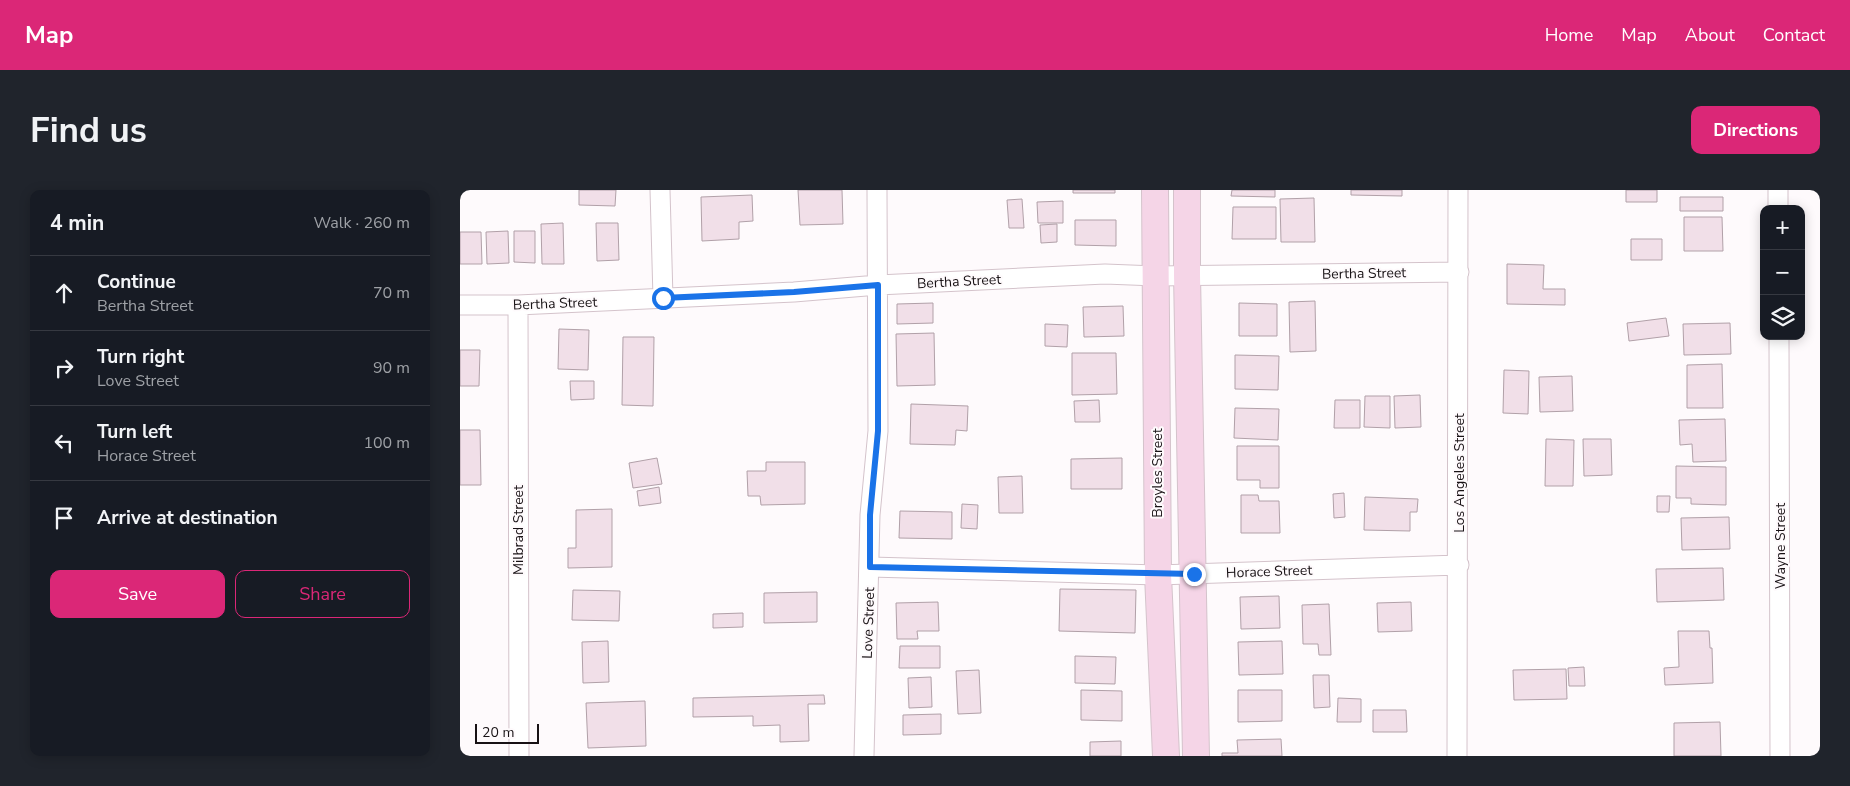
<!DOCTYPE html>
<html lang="en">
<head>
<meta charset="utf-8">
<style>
	:root { --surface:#171b24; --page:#20242c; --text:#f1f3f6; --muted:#9ea1a6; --line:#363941; --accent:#db2777 }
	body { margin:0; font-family:"Nunito Sans",sans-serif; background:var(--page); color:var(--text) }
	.controls { position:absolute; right:15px; top:15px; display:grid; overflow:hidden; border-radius:10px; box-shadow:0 2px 12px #0003 }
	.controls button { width:45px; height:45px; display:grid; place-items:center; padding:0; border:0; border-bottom:1px solid var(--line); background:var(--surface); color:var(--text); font:25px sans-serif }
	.scale { position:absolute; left:15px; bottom:12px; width:64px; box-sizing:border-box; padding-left:5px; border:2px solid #181215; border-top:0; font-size:14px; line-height:18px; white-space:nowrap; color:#181215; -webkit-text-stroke:4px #fefafc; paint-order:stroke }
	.stop { position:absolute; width:15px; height:15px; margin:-11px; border:4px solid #1a73e8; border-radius:50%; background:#fff }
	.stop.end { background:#1a73e8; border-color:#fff; box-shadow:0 1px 5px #0008 }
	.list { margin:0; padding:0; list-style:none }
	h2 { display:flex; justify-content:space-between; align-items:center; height:65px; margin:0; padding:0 20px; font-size:21px }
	h2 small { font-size:16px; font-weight:400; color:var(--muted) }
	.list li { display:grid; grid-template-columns:32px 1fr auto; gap:15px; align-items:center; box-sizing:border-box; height:75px; padding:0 20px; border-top:1px solid var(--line) }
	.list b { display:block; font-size:19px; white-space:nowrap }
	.list p { margin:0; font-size:16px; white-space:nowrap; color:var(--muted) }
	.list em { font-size:16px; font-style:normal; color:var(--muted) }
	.actions { display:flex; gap:10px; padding:15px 20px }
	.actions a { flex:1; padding:11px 0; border:1px solid var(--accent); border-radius:10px; text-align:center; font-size:18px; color:var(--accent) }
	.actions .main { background:var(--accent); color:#fff }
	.icon { flex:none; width:28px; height:28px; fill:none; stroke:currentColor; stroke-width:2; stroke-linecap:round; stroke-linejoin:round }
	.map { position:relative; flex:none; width:1360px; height:566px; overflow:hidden; border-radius:10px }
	header { display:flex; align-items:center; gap:30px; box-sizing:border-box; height:70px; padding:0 25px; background:var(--accent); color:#fff }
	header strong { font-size:24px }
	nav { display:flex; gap:28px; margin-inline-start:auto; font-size:18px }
	.intro { display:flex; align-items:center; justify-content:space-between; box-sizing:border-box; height:120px; padding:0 30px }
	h1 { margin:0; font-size:35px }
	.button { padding:12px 22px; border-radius:10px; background:var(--accent); color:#fff; font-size:18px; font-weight:700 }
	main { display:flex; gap:30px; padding:0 30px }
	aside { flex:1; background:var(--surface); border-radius:10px; box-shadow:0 2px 12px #0003 }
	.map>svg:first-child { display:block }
</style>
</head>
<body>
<header>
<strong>Map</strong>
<nav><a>Home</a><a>Map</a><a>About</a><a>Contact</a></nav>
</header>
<div class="intro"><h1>Find us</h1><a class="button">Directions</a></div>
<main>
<aside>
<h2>4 min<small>Walk · 260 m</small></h2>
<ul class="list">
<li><svg class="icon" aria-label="ahead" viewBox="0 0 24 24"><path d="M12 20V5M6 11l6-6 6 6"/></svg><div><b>Continue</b><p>Bertha Street</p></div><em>70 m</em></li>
<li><svg class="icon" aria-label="right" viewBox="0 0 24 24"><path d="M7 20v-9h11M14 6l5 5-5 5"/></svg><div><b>Turn right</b><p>Love Street</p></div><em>90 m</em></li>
<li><svg class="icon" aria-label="left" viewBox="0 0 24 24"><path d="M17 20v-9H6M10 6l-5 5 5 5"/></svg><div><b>Turn left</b><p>Horace Street</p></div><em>100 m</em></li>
<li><svg class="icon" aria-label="arrive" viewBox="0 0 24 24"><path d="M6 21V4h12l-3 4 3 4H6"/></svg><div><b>Arrive at destination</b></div></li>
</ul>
<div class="actions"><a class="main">Save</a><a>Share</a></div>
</aside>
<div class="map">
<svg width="1360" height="566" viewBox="0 0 1360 566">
	<rect width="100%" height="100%" fill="#fefafc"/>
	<!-- building -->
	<path fill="#f1dfe8" stroke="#b1a0a8" d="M 119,0 L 156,0 L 155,16 L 119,15 Z
		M 338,0 L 382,0 L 383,34 L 340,35 Z
		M 613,0 L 655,0 L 655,3 L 613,3 Z
		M 772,0 L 815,0 L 815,7 L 771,6 Z
		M 891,0 L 942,0 L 942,6 L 891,5 Z
		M 1166,0 L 1197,0 L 1197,12 L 1166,12 Z
		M 292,5 L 293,31 L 279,32 L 279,49 L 242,51 L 241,7 Z
		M 1220,7 L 1263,7 L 1263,21 L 1220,21 Z
		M 854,8 L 855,52 L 821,52 L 820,9 Z
		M 562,9 L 564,38 L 549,38 L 547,10 Z
		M 603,11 L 603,33 L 578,33 L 577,12 Z
		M 773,17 L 816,17 L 816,49 L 772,49 Z
		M 1224,27 L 1262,27 L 1263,61 L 1224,61 Z
		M 615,30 L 656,30 L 656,56 L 615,55 Z
		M 103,33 L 104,74 L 82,74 L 81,34 Z
		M 136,33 L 158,33 L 159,70 L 137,71 Z
		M 597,34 L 597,52 L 581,53 L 580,35 Z
		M 48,41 L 49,73 L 27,74 L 26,42 Z
		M 54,41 L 75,41 L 75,73 L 54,72 Z
		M 0,42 L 21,42 L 22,74 L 0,74 Z
		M 1171,49 L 1202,49 L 1202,70 L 1171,70 Z
		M 1047,74 L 1084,75 L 1083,99 L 1105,99 L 1105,115 L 1047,114 Z
		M 855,111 L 856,161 L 830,162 L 829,112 Z
		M 473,113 L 473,133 L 437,134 L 437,114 Z
		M 779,113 L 817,114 L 817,146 L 779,146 Z
		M 663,116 L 664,146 L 624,147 L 623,117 Z
		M 1206,128 L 1209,146 L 1169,151 L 1167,133 Z
		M 1270,133 L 1271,164 L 1224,165 L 1223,134 Z
		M 585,134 L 608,135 L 607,157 L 585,156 Z
		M 99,139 L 129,140 L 128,180 L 98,179 Z
		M 474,143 L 475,195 L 437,196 L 436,144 Z
		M 163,147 L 194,147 L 193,216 L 162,215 Z
		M 0,160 L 20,160 L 19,196 L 0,196 Z
		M 612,163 L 656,163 L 657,204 L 612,205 Z
		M 775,165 L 819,166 L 818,200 L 775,199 Z
		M 1262,174 L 1263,218 L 1227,218 L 1227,175 Z
		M 1044,180 L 1069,181 L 1068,224 L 1043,223 Z
		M 1112,186 L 1113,221 L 1080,222 L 1079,187 Z
		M 110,191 L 134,191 L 134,209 L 111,210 Z
		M 960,205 L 961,237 L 935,238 L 934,206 Z
		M 905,206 L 930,206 L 930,238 L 904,237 Z
		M 639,210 L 640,232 L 615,232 L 614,211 Z
		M 875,210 L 900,210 L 900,238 L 874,238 Z
		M 451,214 L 508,216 L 507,241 L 496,240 L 495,255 L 450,254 Z
		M 775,218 L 819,219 L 818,250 L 774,248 Z
		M 1265,229 L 1266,271 L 1233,272 L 1232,254 L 1220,255 L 1219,230 Z
		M 0,240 L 20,240 L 21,295 L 0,295 Z
		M 1086,249 L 1114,250 L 1113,296 L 1085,296 Z
		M 1123,249 L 1151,249 L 1152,285 L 1124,286 Z
		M 777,256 L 819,256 L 819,298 L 800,298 L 800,290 L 777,290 Z
		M 197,268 L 202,294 L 173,298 L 169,273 Z
		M 662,268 L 662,299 L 611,299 L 611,269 Z
		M 306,272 L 345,272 L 345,314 L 301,315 L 300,306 L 288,306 L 287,281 L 306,281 Z
		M 1216,276 L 1266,277 L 1266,315 L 1231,314 L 1231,308 L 1216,308 Z
		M 562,286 L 563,323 L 539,323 L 538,287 Z
		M 199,297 L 201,313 L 179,316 L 177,301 Z
		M 884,303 L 885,327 L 874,328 L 873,304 Z
		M 781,305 L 798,305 L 799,311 L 819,311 L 820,343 L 781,343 Z
		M 1197,306 L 1210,306 L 1209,322 L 1197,322 Z
		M 905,307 L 958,309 L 957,322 L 950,322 L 950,341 L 904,340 Z
		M 502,314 L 518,315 L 517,339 L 501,338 Z
		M 152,319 L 152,377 L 108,378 L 108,358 L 116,358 L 116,320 Z
		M 440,321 L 492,322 L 492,349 L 439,348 Z
		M 1269,327 L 1270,359 L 1222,360 L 1221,328 Z
		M 1263,378 L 1264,410 L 1197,412 L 1196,379 Z
		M 600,399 L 676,400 L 675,443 L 599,441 Z
		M 113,400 L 160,401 L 159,431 L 112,430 Z
		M 357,402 L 357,432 L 304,433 L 304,403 Z
		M 819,406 L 820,438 L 781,439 L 780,407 Z
		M 478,412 L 479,441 L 457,441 L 458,449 L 437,449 L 436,413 Z
		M 951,412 L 952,441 L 918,442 L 917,413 Z
		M 869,414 L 871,465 L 859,465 L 858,454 L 843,454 L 842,415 Z
		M 283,423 L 283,437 L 253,438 L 253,424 Z
		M 1218,441 L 1249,441 L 1250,458 L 1252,458 L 1253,493 L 1205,495 L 1204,478 L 1219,477 Z
		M 148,451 L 149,492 L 123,493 L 122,452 Z
		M 822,451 L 823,484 L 779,485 L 778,452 Z
		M 440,456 L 480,456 L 480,478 L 439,478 Z
		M 615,466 L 656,467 L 655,494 L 615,493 Z
		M 1124,477 L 1125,496 L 1109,496 L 1108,478 Z
		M 1106,479 L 1107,509 L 1054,510 L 1053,480 Z
		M 519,480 L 521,523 L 498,524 L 496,481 Z
		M 853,485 L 869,485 L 870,517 L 854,518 Z
		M 471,487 L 472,517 L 449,518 L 448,488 Z
		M 621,500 L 662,501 L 662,531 L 621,530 Z
		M 778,500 L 822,500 L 822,531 L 778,532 Z
		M 364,505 L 365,514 L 348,514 L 349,551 L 320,552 L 320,535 L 293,536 L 293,526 L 233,527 L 233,508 Z
		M 878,508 L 901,509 L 901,532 L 877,532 Z
		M 185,511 L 186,556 L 128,558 L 126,513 Z
		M 913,520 L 946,520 L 947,542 L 913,542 Z
		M 481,524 L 481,544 L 443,545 L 443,525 Z
		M 1260,532 L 1261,566 L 1214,566 L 1214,533 Z
		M 821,549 L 822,566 L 762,566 L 762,563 L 778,563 L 777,550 Z
		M 661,551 L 661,566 L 630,566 L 630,552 Z"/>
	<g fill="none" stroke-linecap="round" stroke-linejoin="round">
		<defs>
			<path id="street" d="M 200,0 L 203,108
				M 1318,0 L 1318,19
				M 0,115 L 58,115 L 334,102 L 418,95 L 645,84 L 696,86 L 999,82
				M 58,115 L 59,566
				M 1319,146 L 1320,566
				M 410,377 L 698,385 L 999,375
				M 404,566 L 410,325 L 418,241 L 417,0
				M 997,566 L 998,0"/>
			<path id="secondary" d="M 695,0 L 698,385 L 706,566
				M 727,0 L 727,85 L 736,566"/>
		</defs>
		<!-- street casing -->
		<use href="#street" stroke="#d4c3cb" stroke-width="21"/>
		<!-- secondary casing -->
		<use href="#secondary" stroke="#d4c3cb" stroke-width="28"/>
		<!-- street -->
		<use href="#street" stroke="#fff" stroke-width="19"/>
		<!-- secondary -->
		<use href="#secondary" stroke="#f5d5e7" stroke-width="26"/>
	</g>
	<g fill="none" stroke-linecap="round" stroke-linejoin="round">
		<!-- route -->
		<path stroke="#1a73e8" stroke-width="6" d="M 203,108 L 334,102 L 418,95 L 418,241 L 410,325 L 410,377 L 734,384"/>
	</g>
	<g text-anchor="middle" stroke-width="4" stroke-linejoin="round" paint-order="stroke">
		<!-- street labels -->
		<g font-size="14" fill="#181215" stroke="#fefafc">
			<text transform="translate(904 83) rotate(-1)" y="5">Bertha Street</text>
			<text transform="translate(499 91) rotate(-3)" y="5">Bertha Street</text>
			<text transform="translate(95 113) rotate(-2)" y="5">Bertha Street</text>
			<text transform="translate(697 283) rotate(-90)" y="5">Broyles Street</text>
			<text transform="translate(999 283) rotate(-90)" y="5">Los Angeles Street</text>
			<text transform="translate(58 340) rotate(-90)" y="5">Milbrad Street</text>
			<text transform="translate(1320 356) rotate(-90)" y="5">Wayne Street</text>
			<text transform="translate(809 381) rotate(-2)" y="5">Horace Street</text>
			<text transform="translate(408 433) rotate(-88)" y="5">Love Street</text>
		</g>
	</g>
</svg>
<div class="controls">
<button>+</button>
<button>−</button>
<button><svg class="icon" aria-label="layers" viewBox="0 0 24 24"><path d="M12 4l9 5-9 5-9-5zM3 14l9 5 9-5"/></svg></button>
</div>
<div class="scale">20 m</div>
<div class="stop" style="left:203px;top:108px"></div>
<div class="stop end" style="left:734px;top:384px"></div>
</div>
</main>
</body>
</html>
